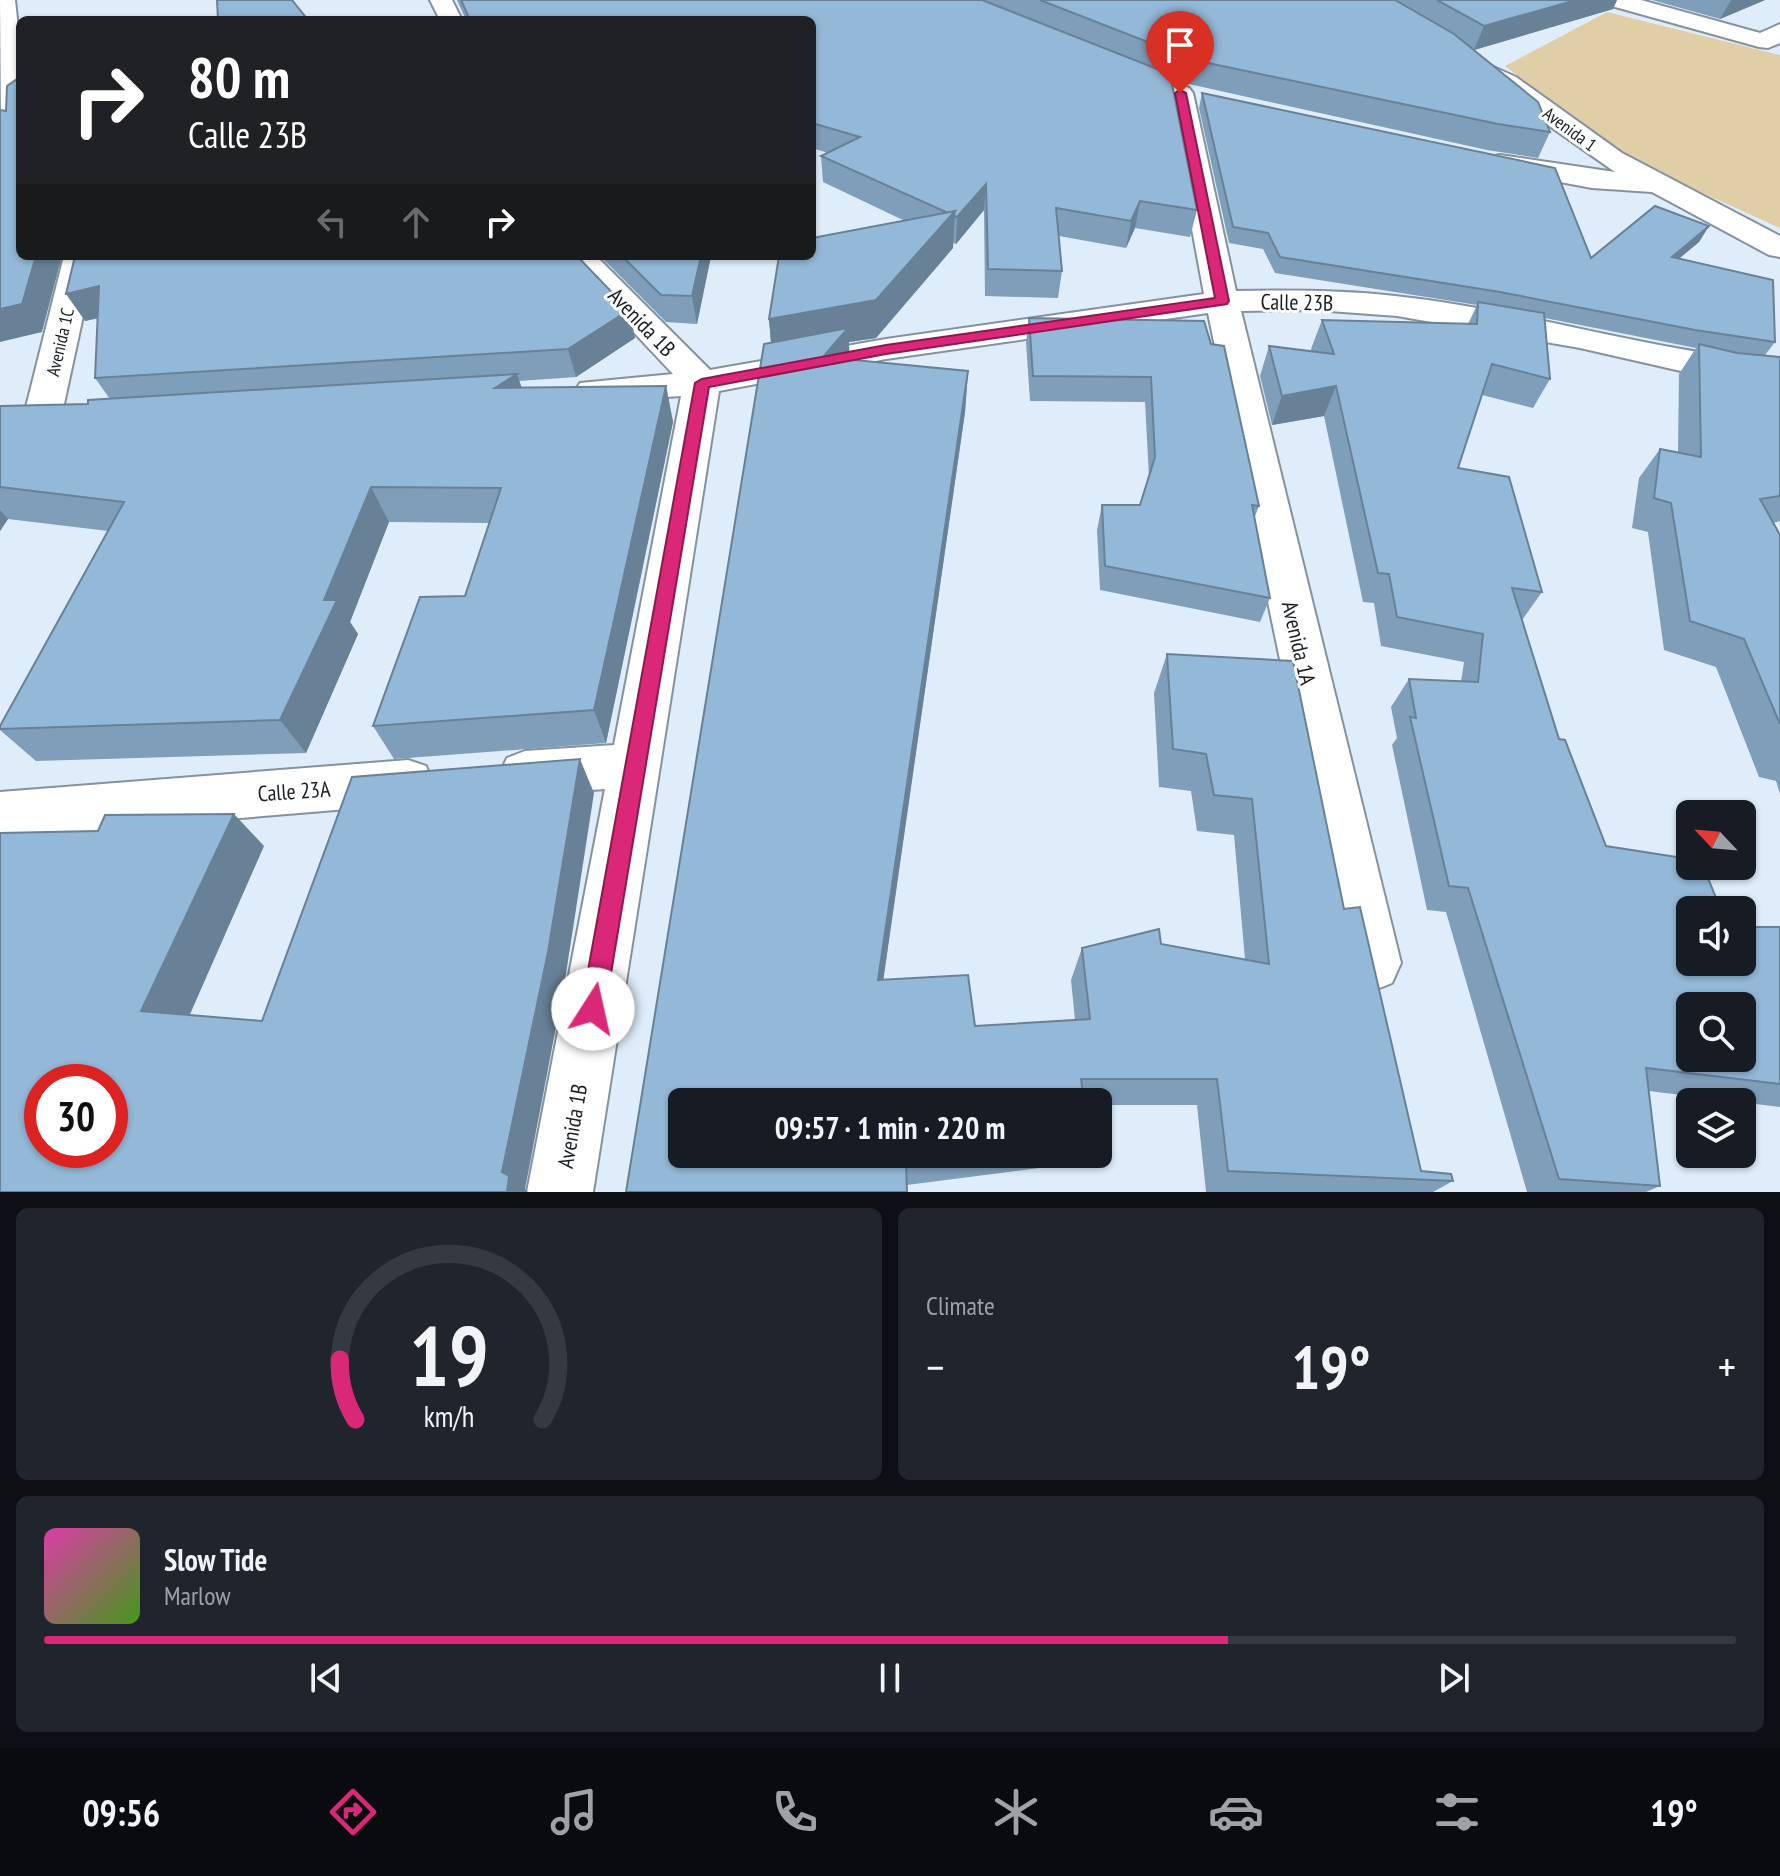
<!DOCTYPE html>
<meta charset="utf-8">
<style>
:root{--surface:#171b24;--page:#20242c;--text:#f1f3f6;--muted:#9ea1a6;--line:#363941;--accent:#db2777}
body{margin:0;font-family:"PT Sans Narrow",sans-serif;background:var(--page);color:var(--text);height:100vh;display:flex;flex-direction:column;font-size:30px;white-space:nowrap}
*{box-sizing:border-box;margin:0}
p{font-size:26px;color:var(--muted)}
.icon{flex:none;width:44px;height:44px;fill:none;stroke:currentColor;stroke-width:2;stroke-linecap:round;stroke-linejoin:round}
.map{position:relative;height:1192px;overflow:hidden}
.drawer{display:flex;flex-direction:column;gap:16px;padding:16px;background:#0d0f14;flex:1}
.drawer>*{flex:none}
.guide{position:absolute;left:16px;top:16px;width:800px;height:244px;border-radius:12px;box-shadow:0 2px 6px #0004;background:#202124;color:#fff;overflow:hidden}
.needle{width:52px;rotate:296deg}
.buttons{position:absolute;left:1676px;top:800px;display:grid;gap:16px}
.buttons a{display:grid;place-items:center;width:80px;height:80px;border-radius:12px;background:var(--surface);box-shadow:0 2px 6px #0004;font-size:40px}
.speed{position:absolute;left:24px;top:1064px;display:flex;gap:16px;font-size:40px;font-weight:700;text-align:center}
.speed>*{display:grid;place-content:center;width:104px;height:104px;border-radius:50%;background:var(--surface);box-shadow:0 2px 6px #0004;line-height:1}
.speed .limit{border:12px solid #d22;background:#fff;color:#111}
.pin{position:absolute;display:grid;place-items:center;width:68px;height:68px;color:#fff;margin:-82px -34px;border-radius:50% 50% 50% 0;rotate:-45deg;box-shadow:0 0 8px #0007}
.pin .icon{rotate:45deg}
.me{position:absolute;width:88px;margin:-44px;rotate:10deg;stroke-linejoin:round;filter:drop-shadow(0 0 6px #0008)}
.turn{display:flex;align-items:center;gap:28px;height:168px;padding:0 40px;font-size:36px}
.turn .icon{width:104px;height:104px;stroke-width:2.5}
.turn b{display:block;font-size:56px;line-height:68px}
.lanes{display:flex;align-items:center;height:76px;padding:0 40px;background:#0003;justify-content:center;gap:40px;direction:ltr}
.lanes .off{opacity:.35}
.big{font-size:60px;font-weight:700;line-height:1.1}
.drawer .tile{flex:1;display:flex;flex-direction:column;justify-content:center;gap:12px;min-width:0;padding:0 28px;border-radius:12px;background:var(--page)}
.drawer .dial{align-items:center;gap:0}
.dial svg{height:208px;overflow:visible;fill:none;stroke:var(--line);stroke-width:7;stroke-linecap:round;text-anchor:middle}
.dial text{fill:var(--text);stroke:none}
.song{display:flex;align-items:center;gap:24px}
.cover{width:96px;height:96px;border-radius:12px;background:linear-gradient(135deg,hsl(320 70% 55%),hsl(100 70% 35%))}
.played{height:8px;border-radius:4px;background:linear-gradient(90deg,var(--accent) 70%,var(--line) 70%)}
.keys{display:flex;justify-content:space-around;direction:ltr}
.heat{display:flex;justify-content:space-between;align-items:center;font-size:44px;direction:ltr}
.drawer .tiles{flex:1;display:grid;gap:16px;grid-template-columns:1fr 1fr}
.tile:last-child{grid-column:span 2}
.trip{position:absolute;left:668px;top:1088px;width:444px;height:80px;border-radius:12px;background:var(--surface);box-shadow:0 2px 6px #0004;font-weight:700;line-height:80px;text-align:center}
.menu{display:flex;height:128px;justify-content:space-around;align-items:center;background:#090b0e;color:var(--muted)}
.menu .icon{width:56px;height:56px}
.menu .selected{color:var(--accent)}
.menu b{font-size:36px;color:var(--text)}
.map>svg:first-child{display:block}
</style>
<div class="map">
<svg width="1780" height="1192" viewBox="0 0 1780 1192">
<rect width="100%" height="100%" fill="#dfedfa"/>
<!-- green -->
<polygon fill="#dfcea6" points="1607,12 1780,55 1780,228 1634,162 1505,66"/>
<g fill="none" stroke-linecap="round" stroke-linejoin="round">
<!-- street casing -->
<g stroke="#85929e" stroke-width="4">
<g id="street">
<polygon points="0,0 15,0 20,47 20,134 11,132 1,117"/>
<polygon points="430,0 452,0 462,20 440,20"/>
<polygon points="1605,0 1641,0 1760,33 1780,24 1780,43 1768,48 1759,47 1608,5"/>
<polygon points="1489,65 1516,77 1622,153 1780,236 1780,257 1769,255 1652,192 1592,188 1490,169 1486,163 1490,157 1500,155 1615,172 1480,77 1477,72 1480,67"/>
<path d="M1180,85L1189,88L1193,93L1236,291C1289,290 1342,290 1395,296C1525,310 1650,351 1780,363V385L1716,379L1580,348L1397,316L1316,310L1241,311L1401,963L1392,983L1372,991L1352,983L1343,963L1208,313L886,359L719,391L593,1192H527L605,789L525,795L507,788L500,773L507,758L525,751L614,745L681,396L593,402L580,399L575,391L580,383L673,374L562,256H596L710,370L886,339L1204,294L1167,93L1171,88Z"/>
<polygon points="64,256 96,256 59,427 53,436 40,439 27,436 21,427"/>
<polygon points="408,760 426,766 433,782 426,798 408,804 0,838 0,792"/>
</g>
</g>
<!-- street -->
<use href="#street" fill="#fff" fill-rule="evenodd"/>
</g>
<!-- wall -->
<g fill="#7f9eba">
<polygon points="457,0 1617,0 1613,9 1474,50 1471,47 1538,102 1550,132 1538,158 1487,150 1189,84 1171,77 1197,210 1190,237 1135,228 1126,248 1059,236 1062,271 1058,298 985,296 984,210 956,244 953,243 953,248 876,338 849,342 849,359 968,371 965,412 883,980 968,975 975,1026 1075,1020 1071,980 1082,948 1159,929 1161,944 1245,959 1234,835 1197,831 1191,791 1159,787 1154,693 1167,654 1293,661 1344,909 1360,907 1421,1171 1451,1174 1453,1181 1433,1192 1206,1192 1197,1105 1098,1105 1098,1102 682,1102 682,1154 1082,1154 1077,1163 907,1185 907,1192 626,1192 764,344 771,342 769,319 779,256 812,256 812,238 905,221 823,182 821,156 828,153 812,148 812,20 466,20"/>
<polygon points="1652,0 1765,0 1720,19"/>
<polygon points="1202,93 1591,258 1709,226 1699,242 1678,259 1775,342 1765,355 1780,357 1780,521 1773,523 1780,535 1780,794 1776,781 1759,777 1716,667 1664,650 1648,532 1632,528 1639,478 1660,449 1678,452 1679,374 1696,348 1545,318 1550,379 1533,408 1482,395 1458,468 1542,592 1522,620 1559,739 1606,846 1690,962 1780,927 1780,1107 1649,1091 1660,1186 1646,1192 1527,1192 1446,912 1427,910 1392,745 1397,738 1391,707 1409,679 1461,682 1464,662 1381,646 1374,603 1363,602 1324,416 1272,425 1260,376 1269,346 1312,352 1311,349 1322,320 1468,324 1477,305 1275,273 1263,249 1229,243 1199,108"/>
<polygon points="75,256 629,310 635,338 576,377 519,381 522,388 666,386 673,422 606,743 394,759 373,726 465,596 489,523 389,522 350,622 358,634 306,753 36,761 0,730 0,726 108,531 8,519 0,531 0,406 88,404 110,399 95,378 98,318 85,321"/>
<polygon points="600,256 711,256 697,324 666,322"/>
<polygon points="1029,318 1204,321 1259,506 1254,519 1270,598 1260,622 1100,590 1097,530 1102,505 1140,505 1149,477 1145,402 1030,401 1026,342"/>
</g>
<!-- shaded-wall -->
<g fill="#688197">
<polygon points="1576,0 1617,0 1613,9 1474,50 1484,26"/>
<polygon points="1731,0 1765,0 1720,19"/>
<polygon points="986,184 984,210 956,244 957,217"/>
<polygon points="1140,201 1135,228 1126,248 1131,221"/>
<polygon points="955,211 953,248 876,338 849,342 850,369 772,356 769,319"/>
<polygon points="1709,226 1699,242 1662,273 1672,257"/>
<polygon points="36,256 62,256 42,332 0,342 0,309"/>
<polygon points="701,256 711,256 697,324 692,296"/>
<polygon points="99,286 117,314 85,321 66,294"/>
<polygon points="629,310 635,338 576,377 568,349"/>
<polygon points="968,371 965,412 879,1010 878,980"/>
<polygon points="517,374 529,409 495,388"/>
<polygon points="666,386 673,422 606,743 594,710"/>
<polygon points="1336,386 1324,416 1272,425 1282,396"/>
<polygon points="371,487 389,522 350,622 358,634 306,753 280,720 324,600"/>
<polygon points="0,510 8,519 0,531"/>
<polygon points="580,759 594,793 565,980 525,1189 528,1192 507,1192 502,1172"/>
<polygon points="234,814 264,846 180,1037 141,1011"/>
</g>
<!-- building -->
<g fill="#94b8d8" stroke="#688197" stroke-width="2" fill-rule="evenodd">
<polygon points="217,0 292,0 308,20 218,20"/>
<polygon points="461,0 982,0 1170,74 1197,210 1140,201 1131,221 1056,208 1062,271 988,269 986,184 957,217 954,216 955,211 948,213 821,156 860,137 812,123 812,20 470,20"/>
<polygon points="1040,0 1395,0 1454,34 1538,102 1550,132 1498,124 1194,60"/>
<polygon points="1437,0 1576,0 1484,26"/>
<polygon points="20,77 20,256 36,256 22,304 0,309 0,110 6,111 7,86"/>
<polygon points="1202,93 1555,168 1591,258 1655,206 1709,226 1672,257 1773,280 1775,342 1695,330 1500,292 1280,257 1268,233 1233,227"/>
<polygon points="955,211 876,300 769,319 779,256 812,256 812,238"/>
<polygon points="75,256 577,256 629,310 568,349 95,378 99,286 66,294"/>
<polygon points="622,256 701,256 692,296 661,295"/>
<path d="M1478,302L1544,313L1550,379L1492,364L1458,468L1509,477L1542,592L1512,588L1559,739L1565,740L1606,846L1690,859V866H1703L1721,910H1690V962H1742V927H1780V1084L1646,1068L1660,1186L1559,1179L1468,888L1449,886L1410,717L1416,718L1409,679L1478,682L1483,634L1397,617L1389,574L1378,573L1336,386L1282,396L1269,346L1334,354L1322,320L1477,324ZM1690,1006H1742V1058H1690Z"/>
<polygon points="1029,318 1204,321 1211,344 1224,346 1259,506 1252,505 1270,598 1105,566 1102,505 1140,505 1155,457 1151,377 1033,376"/>
<polygon points="848,328 823,357 968,371 878,980 968,975 975,1026 1090,1019 1082,948 1159,929 1161,944 1269,964 1252,799 1214,795 1206,754 1173,749 1167,654 1293,661 1344,909 1360,907 1421,1171 1451,1174 1453,1181 1228,1171 1217,1079 1081,1079 1084,1102 682,1102 682,1154 983,1154 906,1164 907,1192 626,1192 764,344"/>
<polygon points="1699,344 1737,353 1780,357 1780,496 1760,499 1780,535 1780,724 1744,639 1690,621 1671,503 1654,498 1660,449 1701,457"/>
<polygon points="517,374 495,388 666,386 594,710 373,726 420,597 465,596 501,488 371,487 324,600 337,600 280,720 0,729 0,726 124,502 0,487 0,406 88,404 88,400"/>
<path d="M580,759L548,952L502,1172L509,1176L507,1192H0V833L98,831L105,815L234,814L141,1011L262,1021L352,777ZM42,1082H110V1150H42Z"/>
</g>
<!-- route -->
<polygon fill="#db2777" stroke="#8e194d" stroke-width="2" points="1180,90 1186,93 1229,301 1227,304 886,354 709,387 605,1009 602,1018 593,1021 584,1018 581,1009 695,383 702,379 886,345 1215,298 1175,93"/>
<g text-anchor="middle" dominant-baseline="central" stroke-width="6" stroke-linejoin="round" paint-order="stroke">
<!-- far-street labels -->
<g font-size="18" fill="#191e22" stroke="#fff">
<text transform="translate(1570 129) rotate(36)">Avenida 1</text>
<text transform="translate(60 342) rotate(-77)">Avenida 1C</text>
</g>
<!-- street labels -->
<g font-size="22" fill="#191e22" stroke="#fff">
<text transform="translate(1297 302) rotate(1)">Calle 23B</text>
<text transform="translate(642 322) rotate(46)">Avenida 1B</text>
<text transform="translate(1299 643) rotate(77)">Avenida 1A</text>
<text transform="translate(294 791) rotate(-4)">Calle 23A</text>
<text transform="translate(572 1126) rotate(-80)">Avenida 1B</text>
</g>
</g>
</svg>
<div class="buttons">
<a><svg class="needle" viewBox="-14 -14 28 28"><path d="M0-13l5 13h-10z" fill="#e53935"/><path d="M0 13l5-13h-10z" fill="#9ea1a6"/></svg></a>
<a><svg class="icon" aria-label="sound" viewBox="0 0 24 24"><path d="M4 9h4l5-4v14l-5-4H4zM17 9q2 3 0 6"/></svg></a>
<a><svg class="icon" aria-label="search" viewBox="0 0 24 24"><circle cx="10" cy="10" r="6"/><path d="M15 15l6 6"/></svg></a>
<a><svg class="icon" aria-label="layers" viewBox="0 0 24 24"><path d="M12 4l9 5-9 5-9-5zM3 14l9 5 9-5"/></svg></a>
</div>
<div class="speed"><div class="limit">30</div></div>
<div class="pin" style="left:1180px;top:93px;background:#d93025"><svg class="icon" aria-label="arrive" viewBox="0 0 24 24"><path d="M6 21V4h12l-3 4 3 4H6"/></svg></div>
<svg class="me" style="left:593px;top:1009px" viewBox="-20 -20 40 40"><circle r="19" fill="#fff"/><path d="M0-13L10 11 0 6-10 11z" fill="#db2777"/></svg>
<div class="trip">09:57 · 1 min · 220 m</div>
<div class="guide">
<div class="turn"><svg class="icon" aria-label="right" viewBox="0 0 24 24"><path d="M7 20v-9h11M14 6l5 5-5 5"/></svg><div><b>80 m</b>Calle 23B</div></div>
<div class="lanes"><svg class="icon off" aria-label="left" viewBox="0 0 24 24"><path d="M17 20v-9H6M10 6l-5 5 5 5"/></svg><svg class="icon off" aria-label="ahead" viewBox="0 0 24 24"><path d="M12 20V5M6 11l6-6 6 6"/></svg><svg class="icon" aria-label="right" viewBox="0 0 24 24"><path d="M7 20v-9h11M14 6l5 5-5 5"/></svg></div>
</div>
</div>
<section class="drawer">
<div class="tiles">
<div class="tile dial"><svg viewBox="0 0 100 80">
<path d="M14 69A42 42 0 1 1 86 69"/>
<path d="M14 69A42 42 0 0 1 8 46" stroke="#db2777"/>
<text x="50" y="56" font-size="32" font-weight="700">19</text>
<text x="50" y="72" font-size="11">km/h</text>
</svg></div>
<div class="tile"><p>Climate</p>
<div class="heat"><a>−</a><b class="big">19°</b><a>+</a></div>
</div>
<div class="tile">
<div class="song"><i class="cover"></i><div><b>Slow Tide</b><p>Marlow</p></div></div>
<div class="played"></div>
<div class="keys"><svg class="icon" aria-label="previous" viewBox="0 0 24 24"><path d="M18 5L8 12l10 7zM5 5v14"/></svg><svg class="icon" aria-label="pause" viewBox="0 0 24 24"><path d="M8 5v14M16 5v14"/></svg><svg class="icon" aria-label="next" viewBox="0 0 24 24"><path d="M6 5l10 7-10 7zM19 5v14"/></svg></div>
</div>
</div>
</section>
<nav class="menu">
<b>09:56</b>
<svg class="icon selected" aria-label="directions" viewBox="0 0 24 24"><path d="M12 3l9 9-9 9-9-9zM9 14v-3h6M13 9l2 2-2 2"/></svg>
<svg class="icon" aria-label="music" viewBox="0 0 24 24"><path d="M9 18V5l10-2v13"/><circle cx="6" cy="18" r="3"/><circle cx="16" cy="16" r="3"/></svg>
<svg class="icon" aria-label="phone" viewBox="0 0 24 24"><path d="M5 4h4l2 5-3 2q2 4 5 5l2-3 5 2v4C11 20 4 13 5 4z"/></svg>
<svg class="icon" aria-label="climate" viewBox="0 0 24 24"><path d="M12 3v18M4 7l16 10M4 17L20 7"/></svg>
<svg class="icon" aria-label="car" viewBox="0 0 24 24"><path d="M5 17H2v-5l4-1 3-4h7l3 4 3 1v5h-3M9 17h6M6 11h13"/><circle cx="7" cy="17" r="2"/><circle cx="17" cy="17" r="2"/></svg>
<svg class="icon" aria-label="filters" viewBox="0 0 24 24"><path d="M4 7h16M4 17h16"/><circle cx="9" cy="7" r="2"/><circle cx="15" cy="17" r="2"/></svg>
<b>19°</b>
</nav>
